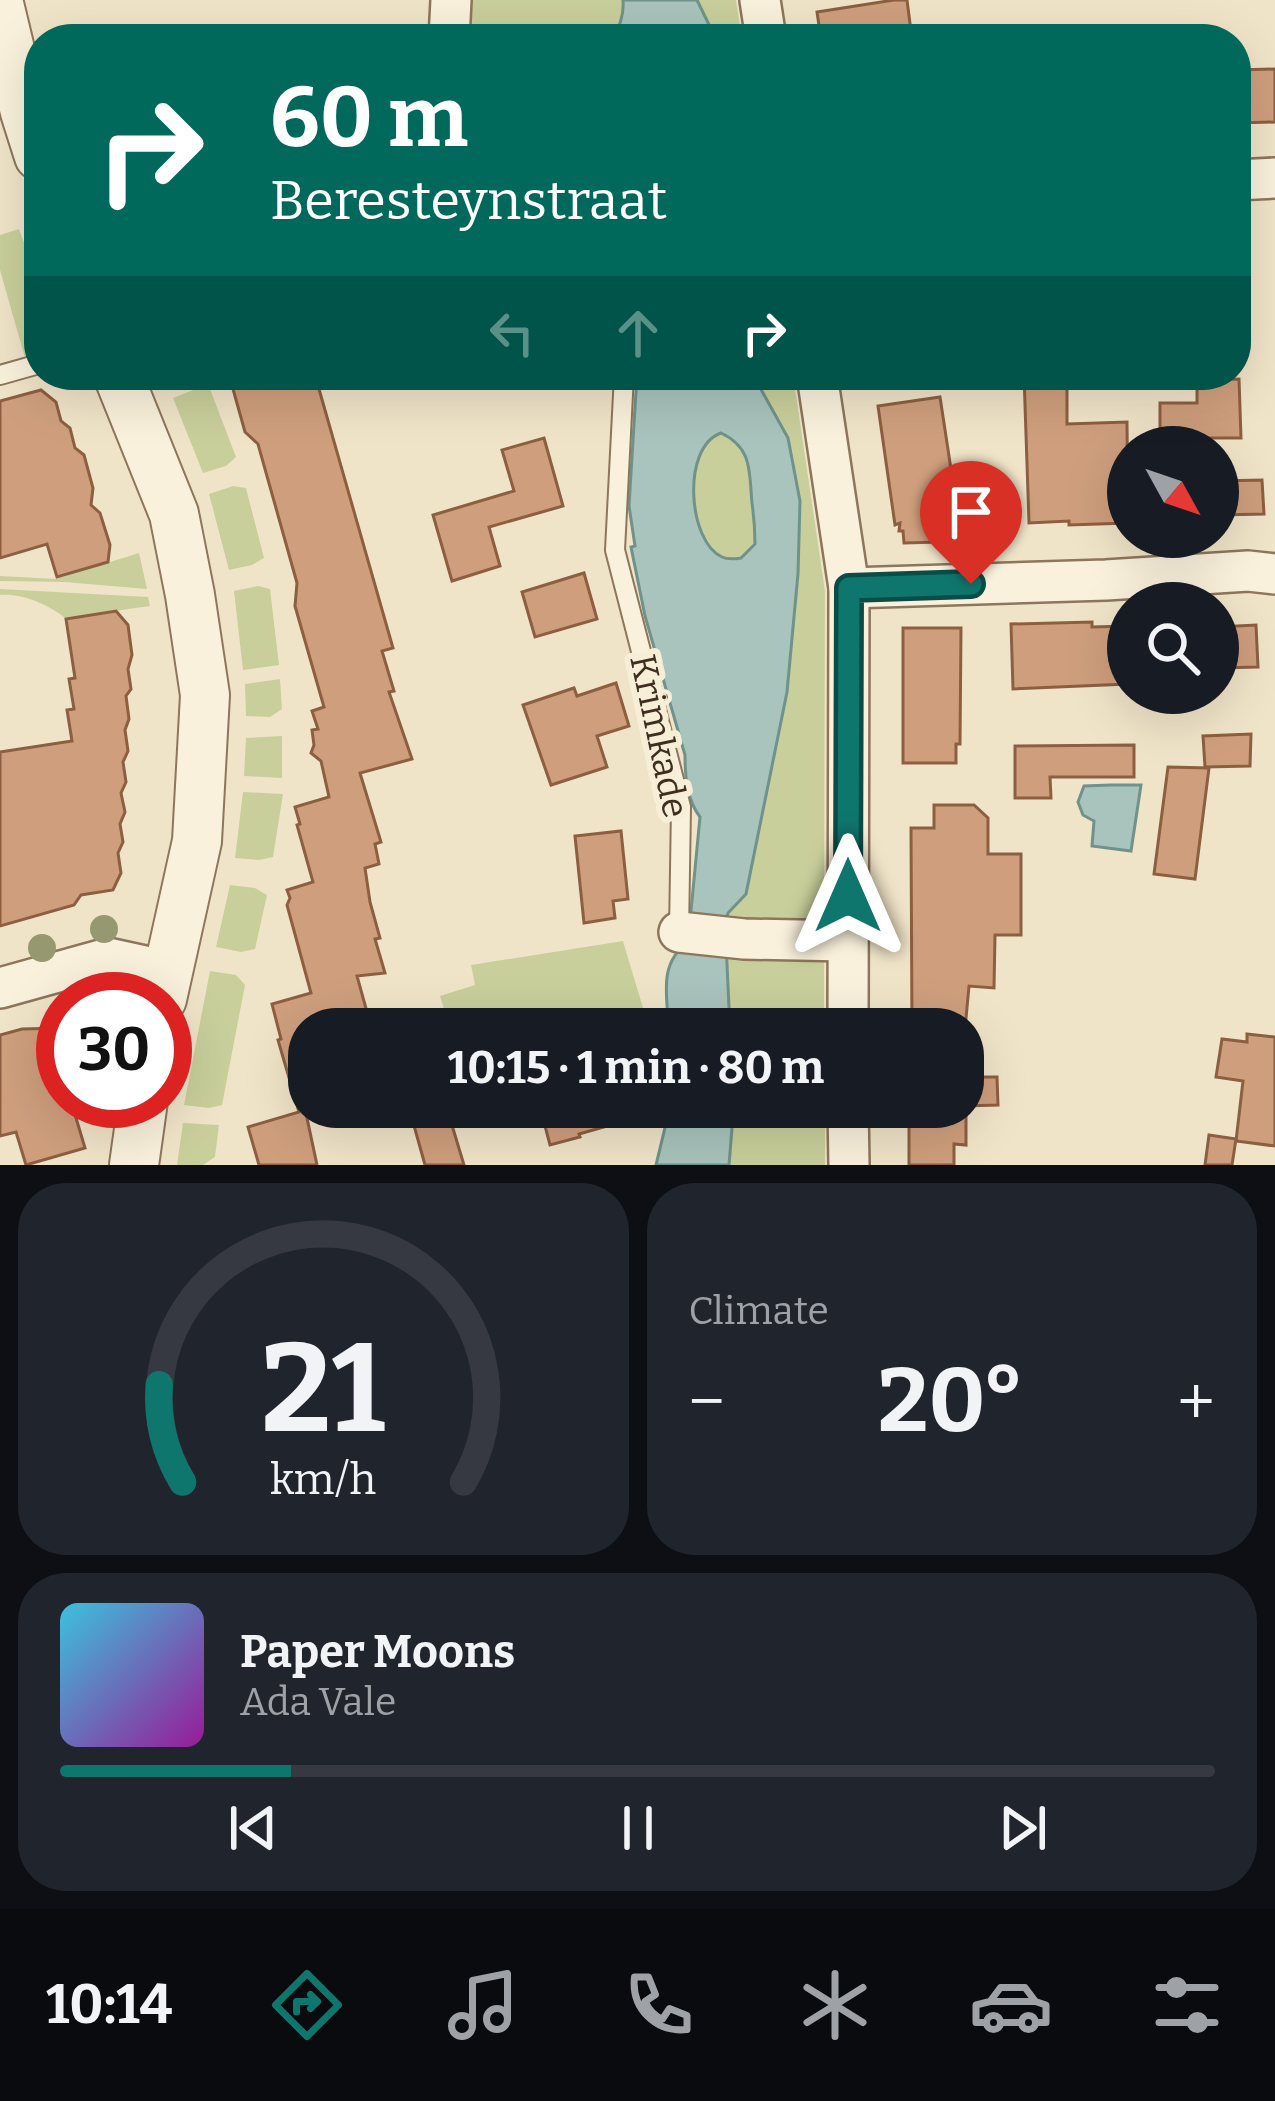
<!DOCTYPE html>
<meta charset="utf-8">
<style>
:root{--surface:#171b24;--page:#20242c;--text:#f1f3f6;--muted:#9ea1a6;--line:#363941;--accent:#0f766e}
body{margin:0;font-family:Bitter,serif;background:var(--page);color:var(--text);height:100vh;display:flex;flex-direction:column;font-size:45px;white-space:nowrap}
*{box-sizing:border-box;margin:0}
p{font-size:39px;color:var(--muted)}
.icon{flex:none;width:66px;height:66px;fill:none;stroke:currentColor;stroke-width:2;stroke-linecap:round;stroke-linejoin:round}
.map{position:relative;height:1165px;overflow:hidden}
.drawer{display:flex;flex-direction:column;gap:18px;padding:18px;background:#0d0f14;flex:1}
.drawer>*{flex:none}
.guide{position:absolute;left:24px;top:24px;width:1227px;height:366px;border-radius:48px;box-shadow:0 12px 48px #0002;background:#00695c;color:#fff;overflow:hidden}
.needle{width:78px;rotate:130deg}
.tools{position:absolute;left:1107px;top:426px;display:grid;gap:24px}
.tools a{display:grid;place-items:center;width:132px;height:132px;border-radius:50%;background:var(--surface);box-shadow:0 12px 48px #0002;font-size:60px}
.speed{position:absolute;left:36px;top:972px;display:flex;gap:24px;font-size:60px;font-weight:700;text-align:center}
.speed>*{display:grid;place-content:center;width:156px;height:156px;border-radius:50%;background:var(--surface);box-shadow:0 12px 48px #0002;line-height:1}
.speed .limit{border:18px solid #d22;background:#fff;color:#111}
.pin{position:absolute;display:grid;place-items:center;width:102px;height:102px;color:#fff;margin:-123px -51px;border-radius:50% 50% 50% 0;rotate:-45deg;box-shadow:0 0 12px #0007}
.pin .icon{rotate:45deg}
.me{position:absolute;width:132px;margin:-66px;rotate:0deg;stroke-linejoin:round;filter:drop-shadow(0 0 9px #0008)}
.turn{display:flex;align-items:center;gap:42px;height:252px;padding:0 48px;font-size:54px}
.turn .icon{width:156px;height:156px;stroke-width:2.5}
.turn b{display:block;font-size:84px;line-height:102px}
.lanes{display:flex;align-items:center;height:114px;padding:0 48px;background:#0003;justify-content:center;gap:60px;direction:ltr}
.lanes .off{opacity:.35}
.big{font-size:90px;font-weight:700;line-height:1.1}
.drawer .widget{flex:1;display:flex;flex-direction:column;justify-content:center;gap:18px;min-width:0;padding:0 42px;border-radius:48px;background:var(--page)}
.drawer .dial{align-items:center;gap:0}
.dial svg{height:312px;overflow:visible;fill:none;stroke:var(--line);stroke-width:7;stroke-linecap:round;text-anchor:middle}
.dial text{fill:var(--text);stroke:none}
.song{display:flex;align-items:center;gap:36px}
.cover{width:144px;height:144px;border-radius:18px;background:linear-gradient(135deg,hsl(190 70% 55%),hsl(300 70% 35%))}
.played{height:12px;border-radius:6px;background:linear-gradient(90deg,var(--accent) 20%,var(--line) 20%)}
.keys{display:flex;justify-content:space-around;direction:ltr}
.heat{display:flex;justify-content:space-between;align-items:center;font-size:66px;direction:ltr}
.drawer .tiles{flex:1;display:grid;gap:18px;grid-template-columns:1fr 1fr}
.widget:last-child{grid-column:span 2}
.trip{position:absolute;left:288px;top:1008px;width:696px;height:120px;border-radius:48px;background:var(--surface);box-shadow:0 12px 48px #0002;font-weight:700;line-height:120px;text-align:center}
.tabs{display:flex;height:192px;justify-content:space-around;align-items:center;background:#090b0e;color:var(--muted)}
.tabs .icon{width:84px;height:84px}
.tabs .current{color:var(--accent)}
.tabs b{font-size:54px;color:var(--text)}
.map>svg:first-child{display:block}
</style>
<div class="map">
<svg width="1275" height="1165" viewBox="0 0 1275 1165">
<rect width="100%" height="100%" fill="#f0e4c8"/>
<!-- green -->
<g fill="#c9cf9b">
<polygon points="465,0 623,0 620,21 614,36 609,39 462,39"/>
<polygon points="697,0 736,0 742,39 716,39"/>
<polygon points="19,229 39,284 39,354 25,358 0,270 0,235"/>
<polygon points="753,375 793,375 825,591 824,927 725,921 728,914 746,894 787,692 798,574 800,501 788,439"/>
<polygon points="196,389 210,389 236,457 226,466 203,473 173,398"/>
<path d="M721,433C753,448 749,472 752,503C754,517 755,530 755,544L741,558C735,559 728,560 723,557C688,542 681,446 721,433Z"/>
<polygon points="233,486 246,488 264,558 252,565 229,570 209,494"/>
<polygon points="139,553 147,589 64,582 0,581 0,576 56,579"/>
<polygon points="258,586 270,589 279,665 243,670 234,591"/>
<path d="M0,589L148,597L150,606L65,618C48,604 21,593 0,595Z"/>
<polygon points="280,679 282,709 270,717 246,716 245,684"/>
<polygon points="282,736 282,778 244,776 246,738"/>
<polygon points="243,792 283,794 273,857 259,860 235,858"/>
<polygon points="230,885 255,888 267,895 255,949 241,952 216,947"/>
<polygon points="623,941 643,1008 569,1029 450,1029 440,996 475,985 471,965"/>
<polygon points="726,951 740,959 783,953 824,952 824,1029 730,1029"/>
<polygon points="210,971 236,975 245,985 222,1105 209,1108 184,1105"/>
<polygon points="729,1107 825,1107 825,1165 729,1165 732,1127"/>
<polygon points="183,1123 219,1125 215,1157 203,1165 177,1165"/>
</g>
<!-- water -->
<g fill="#a9c4bc" stroke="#6f938a" stroke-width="3" fill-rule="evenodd">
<path d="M623,0H697L716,39H609C620,32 624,13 623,0Z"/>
<path d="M637,375H753L788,438L800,501L798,574L787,692L746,894L728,913L725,921L730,1029H669C667,996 658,964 688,942L700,817C687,800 685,777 685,755L645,616L631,547L635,546L629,506ZM721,433C753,448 749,472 752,503C754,517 755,529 755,544L741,558C735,559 728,560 722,557C688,542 681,447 721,433Z"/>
<polygon points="1111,785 1141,785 1131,851 1092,846 1094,821 1083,815 1078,802 1084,786"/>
<polygon points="670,1107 729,1107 732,1128 729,1165 656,1165"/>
</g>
<!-- building -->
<g fill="#cf9f7d" stroke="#8d5f41" stroke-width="3">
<polygon points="894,0 907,0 912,39 821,39 817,12"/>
<polygon points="1275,69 1275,122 1236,123 1236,70"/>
<polygon points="278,375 315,375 393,648 382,651 394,691 389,692 412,759 360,773 381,842 375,844 379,864 365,868 370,902 380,938 375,939 385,973 357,976 367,1012 348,1018 352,1029 309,1029 309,1118 307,1118 317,1165 259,1165 248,1127 299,1112 278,1040 281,1039 272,1004 311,993 287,905 290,898 287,890 313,882 297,825 300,824 295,807 329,797 321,761 311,753 314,745 312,730 318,729 312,711 324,707 295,606 297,583 258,444 245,432 233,389"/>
<polygon points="1024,375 1067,375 1067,424 1127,422 1128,523 1069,525 1069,521 1029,523"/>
<polygon points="1239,379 1241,438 1160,438 1160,403 1197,403 1197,380"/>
<polygon points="41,390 56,402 61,421 70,428 75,448 84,455 93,488 91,505 100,513 110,545 108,562 57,577 47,544 0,558 0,401"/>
<polygon points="940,397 956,502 944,504 947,526 940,530 940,542 904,543 903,531 899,531 900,523 895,525 878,406"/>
<polygon points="544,438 563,506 489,527 500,566 452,581 433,515 514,491 502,450"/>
<polygon points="1262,480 1264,514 1218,515 1218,481"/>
<polygon points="584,573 597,619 535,637 522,592"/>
<polygon points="116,611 128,625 132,655 128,669 131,689 126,696 129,719 125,730 128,751 123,762 126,782 121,793 125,812 120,824 123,842 118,853 121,873 113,890 81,895 74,905 0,926 0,752 72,741 67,710 74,709 69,679 75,678 66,619"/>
<polygon points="1092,622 1092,627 1128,626 1128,684 1013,689 1011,624"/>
<polygon points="1256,625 1258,667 1218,668 1218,627"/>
<polygon points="903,628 961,628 960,744 956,744 956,763 903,763"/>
<polygon points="616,683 629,726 597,736 607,767 551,785 523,705 574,688 577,696"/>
<polygon points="1251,734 1250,766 1205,767 1203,736"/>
<polygon points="1134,745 1134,777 1050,777 1051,798 1015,798 1015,746"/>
<polygon points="1168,767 1209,768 1195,879 1154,874"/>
<polygon points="934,805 974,805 988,818 988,854 1021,854 1021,935 995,935 994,988 969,986 965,1029 912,1029 911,828 934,828"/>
<polygon points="621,831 628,899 613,901 615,918 584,923 575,836"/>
<polygon points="63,1028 63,1101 71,1101 85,1148 26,1165 16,1132 0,1136 0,1035 22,1029"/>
<polygon points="1247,1034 1275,1037 1275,1146 1236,1141 1243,1081 1216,1077 1222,1039 1247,1042"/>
<polygon points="963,1077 997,1077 998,1105 963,1106"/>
<polygon points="540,1107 642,1107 643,1116 579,1134 580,1137 550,1145"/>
<polygon points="909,1110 966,1110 966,1145 954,1144 954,1165 909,1165"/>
<polygon points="448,1112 464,1165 425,1165 413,1122"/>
<polygon points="1209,1135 1236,1139 1232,1165 1205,1165"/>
</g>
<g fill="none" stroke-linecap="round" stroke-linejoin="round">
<!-- service casing -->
<g stroke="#8d765c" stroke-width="22">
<g id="service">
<polyline points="0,375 39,364"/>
<polyline points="624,375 615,550 681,807 679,932"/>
</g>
</g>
<!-- minor casing -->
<g stroke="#8d765c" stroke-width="44">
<g id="minor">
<polyline points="760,0 766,39"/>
<polyline points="449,39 451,0"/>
<polyline points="1236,180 1275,178"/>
<polyline points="817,375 849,588 848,1029"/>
<polyline points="849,588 1106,580 1248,571 1275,574"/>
<polyline points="679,932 744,939 847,941"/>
<polyline points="0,988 108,958 168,971"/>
<polyline points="848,1107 849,1165"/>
</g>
</g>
<!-- tertiary casing -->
<g stroke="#8d765c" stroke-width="52">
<g id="tertiary">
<polyline points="0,8 25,112 39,156"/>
<polyline points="118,375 174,514 190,595 205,695 197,841 162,999"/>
<polyline points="134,1165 143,1101"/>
</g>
</g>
<!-- service -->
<use href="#service" stroke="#faf1dc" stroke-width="18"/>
<!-- minor -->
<use href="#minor" stroke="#faf1dc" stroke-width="39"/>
<!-- tertiary -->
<use href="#tertiary" stroke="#faf1dc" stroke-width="48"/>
</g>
<!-- trees -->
<g fill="#96986f">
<circle cx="104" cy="929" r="14"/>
<circle cx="42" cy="948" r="14"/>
</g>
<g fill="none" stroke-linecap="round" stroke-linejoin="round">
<!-- route casing -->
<g stroke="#0a4d48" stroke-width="30">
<polyline id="route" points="848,896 849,588 971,584"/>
</g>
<!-- route -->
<use href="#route" stroke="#0f766e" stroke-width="21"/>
</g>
<g text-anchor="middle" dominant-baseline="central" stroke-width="12" stroke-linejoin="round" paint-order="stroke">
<!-- street labels -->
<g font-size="36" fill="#3d2e20" stroke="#f7eed8">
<text transform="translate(659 736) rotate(78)">Krimkade</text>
</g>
</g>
</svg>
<div class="tools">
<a><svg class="needle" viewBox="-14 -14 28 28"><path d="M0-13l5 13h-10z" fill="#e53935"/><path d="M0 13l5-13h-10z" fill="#9ea1a6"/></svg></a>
<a><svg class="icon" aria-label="search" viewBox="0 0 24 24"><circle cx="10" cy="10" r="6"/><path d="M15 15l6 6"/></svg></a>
</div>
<div class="speed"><div class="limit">30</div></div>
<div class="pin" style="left:971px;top:584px;background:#d93025"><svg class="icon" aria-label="arrive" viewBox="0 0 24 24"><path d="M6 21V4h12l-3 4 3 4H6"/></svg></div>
<svg class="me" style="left:848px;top:896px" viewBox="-20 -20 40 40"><path d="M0-17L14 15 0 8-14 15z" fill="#0f766e" stroke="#fff" stroke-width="4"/></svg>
<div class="trip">10:15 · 1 min · 80 m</div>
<div class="guide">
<div class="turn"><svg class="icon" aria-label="right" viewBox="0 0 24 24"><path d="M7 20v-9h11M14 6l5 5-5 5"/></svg><div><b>60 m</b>Beresteynstraat</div></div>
<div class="lanes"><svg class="icon off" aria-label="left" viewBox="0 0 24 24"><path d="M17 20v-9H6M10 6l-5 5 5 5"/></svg><svg class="icon off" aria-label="ahead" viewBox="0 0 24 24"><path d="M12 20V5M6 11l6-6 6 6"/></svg><svg class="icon" aria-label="right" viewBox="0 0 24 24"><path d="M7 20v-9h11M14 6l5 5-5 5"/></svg></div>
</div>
</div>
<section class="drawer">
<div class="tiles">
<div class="widget dial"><svg viewBox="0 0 100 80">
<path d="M14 69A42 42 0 1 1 86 69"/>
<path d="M14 69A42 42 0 0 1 8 44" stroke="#0f766e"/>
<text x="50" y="56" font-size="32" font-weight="700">21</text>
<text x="50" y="72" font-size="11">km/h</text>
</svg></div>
<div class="widget"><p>Climate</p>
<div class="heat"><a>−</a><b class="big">20°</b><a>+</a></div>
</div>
<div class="widget">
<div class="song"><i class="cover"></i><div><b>Paper Moons</b><p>Ada Vale</p></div></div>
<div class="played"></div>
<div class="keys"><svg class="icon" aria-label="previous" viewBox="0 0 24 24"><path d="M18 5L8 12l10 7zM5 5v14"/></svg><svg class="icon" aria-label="pause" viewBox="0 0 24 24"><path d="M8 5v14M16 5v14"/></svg><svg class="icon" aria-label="next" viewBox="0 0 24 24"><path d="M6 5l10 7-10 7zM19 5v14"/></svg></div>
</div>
</div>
</section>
<nav class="tabs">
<b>10:14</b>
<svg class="icon current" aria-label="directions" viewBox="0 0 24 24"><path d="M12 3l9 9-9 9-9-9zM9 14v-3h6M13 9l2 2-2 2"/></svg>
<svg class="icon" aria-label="music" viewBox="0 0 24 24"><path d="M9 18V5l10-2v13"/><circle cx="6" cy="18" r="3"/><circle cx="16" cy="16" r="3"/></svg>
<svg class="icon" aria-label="phone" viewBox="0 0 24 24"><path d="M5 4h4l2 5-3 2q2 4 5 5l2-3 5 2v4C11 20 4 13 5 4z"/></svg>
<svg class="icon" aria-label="climate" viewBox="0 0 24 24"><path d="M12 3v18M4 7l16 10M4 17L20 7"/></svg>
<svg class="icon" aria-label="car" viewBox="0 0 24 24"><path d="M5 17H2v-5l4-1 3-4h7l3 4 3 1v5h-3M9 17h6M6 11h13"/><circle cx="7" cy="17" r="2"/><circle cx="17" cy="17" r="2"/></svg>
<svg class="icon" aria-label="filters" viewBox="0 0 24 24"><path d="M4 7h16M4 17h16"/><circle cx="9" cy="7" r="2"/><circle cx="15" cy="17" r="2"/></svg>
</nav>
